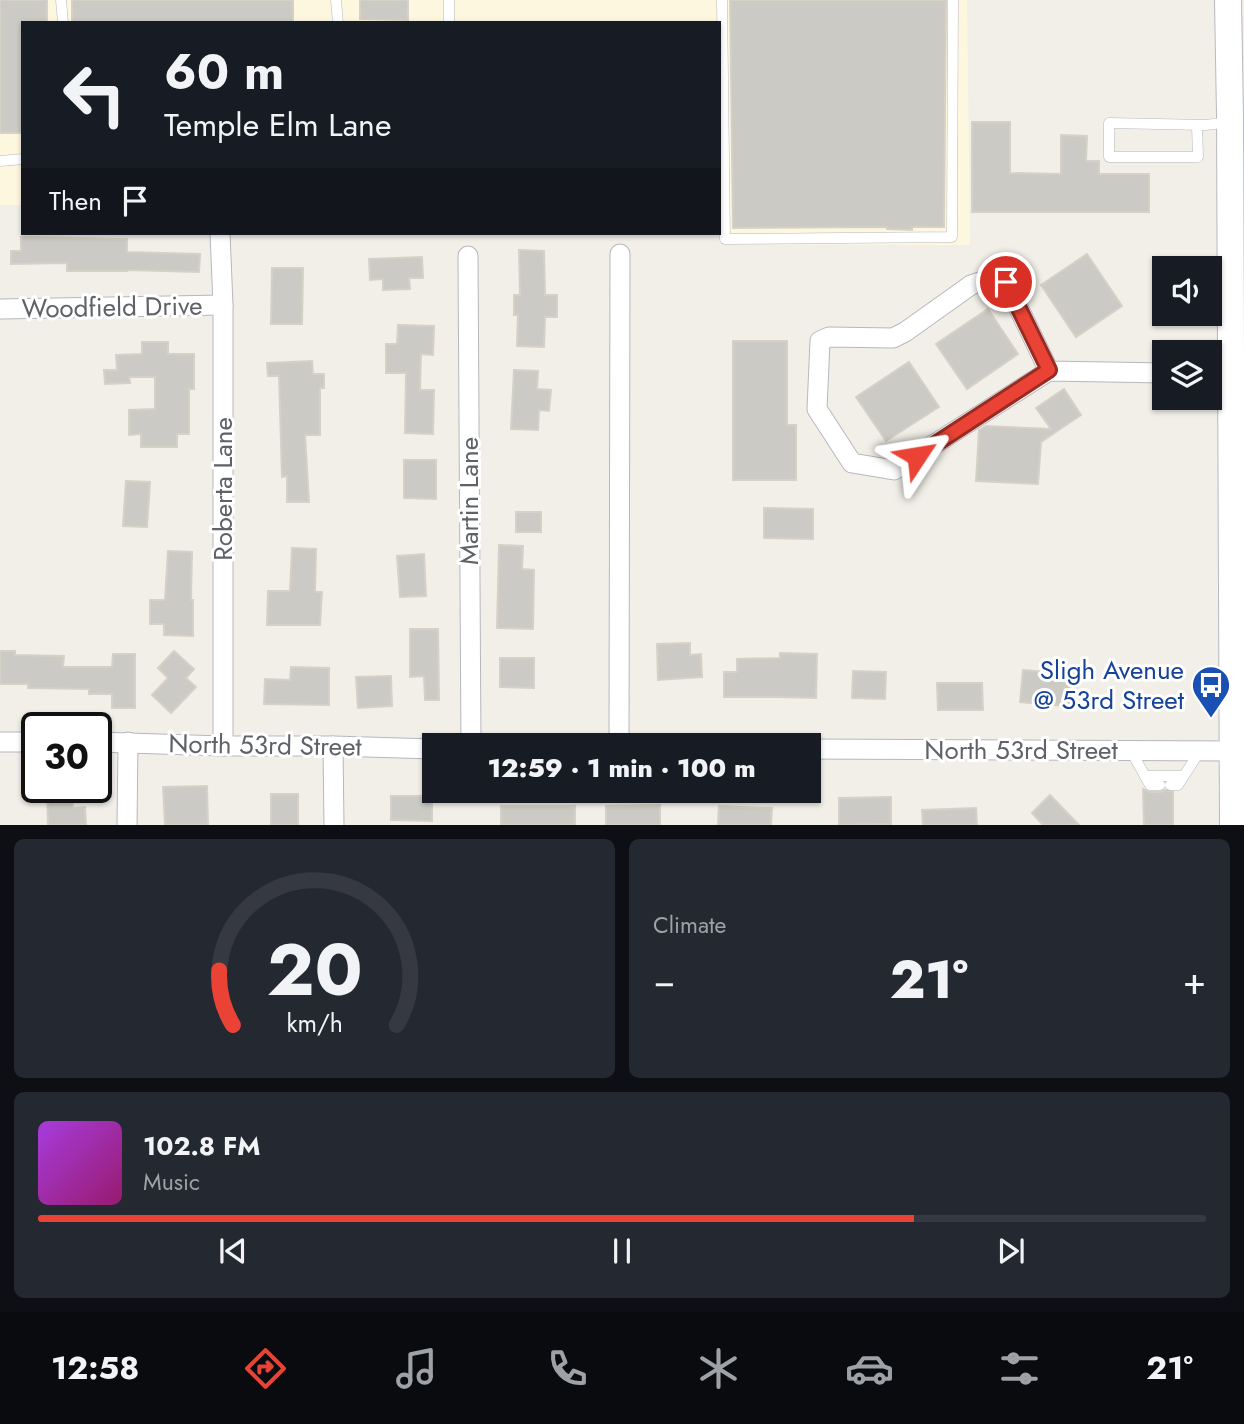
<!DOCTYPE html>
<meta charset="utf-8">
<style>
:root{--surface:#171b24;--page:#242831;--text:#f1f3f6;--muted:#9ea1a6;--line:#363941;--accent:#ea4335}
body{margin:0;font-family:Jost,sans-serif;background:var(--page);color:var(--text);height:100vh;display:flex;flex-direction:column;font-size:26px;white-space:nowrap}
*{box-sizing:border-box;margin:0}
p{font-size:23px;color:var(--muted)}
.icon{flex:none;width:38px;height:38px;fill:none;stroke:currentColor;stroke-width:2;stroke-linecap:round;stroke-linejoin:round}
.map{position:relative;height:825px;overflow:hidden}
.sheet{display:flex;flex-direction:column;gap:14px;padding:14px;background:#0d0f14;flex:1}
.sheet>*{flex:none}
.banner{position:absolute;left:21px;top:21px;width:700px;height:214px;border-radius:0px;box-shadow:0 2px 5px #0004;background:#171b24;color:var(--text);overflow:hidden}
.tools{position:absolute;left:1152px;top:256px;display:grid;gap:14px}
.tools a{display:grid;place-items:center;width:70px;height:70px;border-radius:0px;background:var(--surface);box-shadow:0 2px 5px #0004;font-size:35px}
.speed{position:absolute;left:21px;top:712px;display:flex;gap:14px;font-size:35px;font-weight:700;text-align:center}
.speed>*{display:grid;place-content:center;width:91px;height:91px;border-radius:50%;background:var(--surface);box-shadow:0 2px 5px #0004;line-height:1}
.speed .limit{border:4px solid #111;border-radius:10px;background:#fff;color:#111}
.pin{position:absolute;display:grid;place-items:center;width:60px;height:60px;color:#fff;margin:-30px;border:4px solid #fff;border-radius:50%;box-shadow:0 2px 7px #0007}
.me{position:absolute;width:77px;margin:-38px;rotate:57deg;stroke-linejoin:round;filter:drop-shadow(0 0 5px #0008)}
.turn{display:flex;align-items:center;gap:24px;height:147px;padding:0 28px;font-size:32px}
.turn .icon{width:91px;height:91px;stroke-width:2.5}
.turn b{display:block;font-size:49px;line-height:60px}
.then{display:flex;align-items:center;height:66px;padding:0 28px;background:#0003;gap:14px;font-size:26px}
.big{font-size:52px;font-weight:800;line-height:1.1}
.sheet .tile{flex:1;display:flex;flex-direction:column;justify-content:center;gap:10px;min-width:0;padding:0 24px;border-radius:10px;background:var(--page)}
.sheet .dial{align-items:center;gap:0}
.dial svg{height:182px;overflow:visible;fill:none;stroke:var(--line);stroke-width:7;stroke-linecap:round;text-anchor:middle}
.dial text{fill:var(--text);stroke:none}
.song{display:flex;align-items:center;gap:21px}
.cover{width:84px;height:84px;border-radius:10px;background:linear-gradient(135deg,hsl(280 70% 55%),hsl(320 70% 35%))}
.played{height:7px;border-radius:4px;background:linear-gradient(90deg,var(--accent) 75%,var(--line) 75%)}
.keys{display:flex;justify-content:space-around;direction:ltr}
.heat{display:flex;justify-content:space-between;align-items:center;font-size:38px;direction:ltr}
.sheet .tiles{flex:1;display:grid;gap:14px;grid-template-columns:1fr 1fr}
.tile:last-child{grid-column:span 2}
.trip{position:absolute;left:422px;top:733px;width:399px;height:70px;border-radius:0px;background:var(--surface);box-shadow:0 2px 5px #0004;font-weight:800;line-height:70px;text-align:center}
.tabs{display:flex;height:112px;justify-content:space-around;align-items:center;background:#090b0e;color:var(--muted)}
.tabs .icon{width:49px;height:49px}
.tabs .current{color:var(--accent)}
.tabs b{font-size:32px;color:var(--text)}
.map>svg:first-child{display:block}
</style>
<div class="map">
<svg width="1244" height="826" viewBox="0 0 1244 826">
<rect width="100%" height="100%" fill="#f1efe8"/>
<!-- commercial -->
<polygon fill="#fef7e0" points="0,0 967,0 970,245 726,244 719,23 23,23 23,205 0,205"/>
<!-- building -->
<g fill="#cccac5" stroke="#d6d1c6" stroke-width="2">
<polygon points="0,0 47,0 47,23 23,23 23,133 0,133"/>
<rect x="72" y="0" width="221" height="23"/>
<polygon points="360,0 408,0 408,20 360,19"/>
<polygon points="730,0 946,0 944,227 912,227 912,230 887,229 887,227 733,228"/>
<polygon points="972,122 1010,122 1010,173 1061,174 1061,135 1087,136 1086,161 1099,161 1099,174 1149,174 1149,212 972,212"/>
<polygon points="21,237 127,239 127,252 200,254 199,272 127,270 127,271 67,271 67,263 11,264 11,251 21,251"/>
<polygon points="519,250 544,251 545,295 557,295 557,317 545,317 544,347 517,346 518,315 514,315 514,295 520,295"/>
<polygon points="1087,254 1122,306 1076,337 1041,285"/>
<polygon points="422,257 423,278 409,278 410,289 383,290 383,279 370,280 369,259"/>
<polygon points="272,268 303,268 302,324 271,324"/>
<polygon points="988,309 1018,354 967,389 936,344"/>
<polygon points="398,325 434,326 433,355 421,354 420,390 434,390 433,434 405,433 406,373 386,373 386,344 397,344"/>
<polygon points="733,341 787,341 787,425 796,425 796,480 733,480"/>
<polygon points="142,342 168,342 168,354 194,354 194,389 189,389 189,434 177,434 177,447 141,447 141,434 129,435 129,410 155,409 155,377 129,377 130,383 105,384 104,370 117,370 116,355 142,354"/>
<polygon points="312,361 313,374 324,374 324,388 320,388 320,435 305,435 309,502 287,502 287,476 282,477 279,376 268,376 267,363"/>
<polygon points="909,362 939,407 886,441 856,397"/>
<polygon points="514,370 538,371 537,389 551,390 549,411 539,410 538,430 511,429"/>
<polygon points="1064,389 1081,415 1041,442 1038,484 976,481 979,430 986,426 1051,429 1036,408"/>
<polygon points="404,460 436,460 436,499 404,498"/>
<polygon points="126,481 150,482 147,527 123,526"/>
<polygon points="764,508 813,509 813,539 764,538"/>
<rect x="516" y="512" width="25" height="20"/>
<polygon points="499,545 523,546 522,569 534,570 533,629 497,628"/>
<polygon points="292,548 316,549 315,592 322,592 320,625 267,625 268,591 290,591"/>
<polygon points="168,551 192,552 191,600 193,600 193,636 164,635 164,624 150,624 150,600 165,600"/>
<polygon points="424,554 426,596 400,597 397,556"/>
<polygon points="410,629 438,629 439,700 425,700 424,676 410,677"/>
<polygon points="690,643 690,655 701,654 702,677 658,680 657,644"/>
<polygon points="0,651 15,651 15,655 64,656 63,667 112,667 113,654 135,654 135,708 112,708 112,694 89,694 89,689 28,688 28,684 0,684"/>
<polygon points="174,651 194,669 186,678 196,687 171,713 152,695 168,678 158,668"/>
<polygon points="780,653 817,654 816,698 779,697 724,697 724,672 737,672 737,659 780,658"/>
<polygon points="500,658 534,658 534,688 500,687"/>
<polygon points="291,667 329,668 329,705 264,704 265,679 290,680"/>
<polygon points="1023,670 1078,675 1075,707 1020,702"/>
<polygon points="853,671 886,672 885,699 852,698"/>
<polygon points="391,676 392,706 358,708 356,677"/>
<polygon points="937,683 982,683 983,710 938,710"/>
<polygon points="207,786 208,825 165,825 163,787"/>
<polygon points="47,788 72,788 73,808 85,807 86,825 48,825"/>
<polygon points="1143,789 1150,792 1161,792 1165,790 1173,792 1173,825 1144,825"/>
<rect x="271" y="794" width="27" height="31"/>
<polygon points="1050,795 1079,825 1043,825 1032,813"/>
<polygon points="391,796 432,796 432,821 391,820"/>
<polygon points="891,797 891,824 839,825 839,798"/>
<polygon points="660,805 660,825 606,825 606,806"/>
<rect x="501" y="806" width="74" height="19"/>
<polygon points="719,806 772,808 771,825 718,825"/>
<polygon points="976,808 977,825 923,825 922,810"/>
</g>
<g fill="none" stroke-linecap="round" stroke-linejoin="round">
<!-- lane casing -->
<g stroke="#b5b8bc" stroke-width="11">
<g id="lane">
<polyline points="61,0 63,23"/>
<polyline points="336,0 338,23"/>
<polyline points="722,0 725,239 952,237 953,0"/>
<polyline points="449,23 449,0"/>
<polyline points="1197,125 1198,157 1109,157 1109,123 1206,125 1229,122"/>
<polyline points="0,161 23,159"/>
<polyline points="1131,751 1150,785 1160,785"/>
<polyline points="1145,776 1183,776"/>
<polyline points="1170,785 1178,785 1200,751"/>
</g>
</g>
<!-- street casing -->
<g stroke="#b5b8bc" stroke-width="21">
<g id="street">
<polyline points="220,233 223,305 223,746"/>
<polyline points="468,256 471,746"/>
<polyline points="0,309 223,305"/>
<polyline points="1049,371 1006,282 983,281 971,285 905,332 893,338 829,337 820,341 817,409 852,463 894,470 1049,371 1164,373"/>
<polyline points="1209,375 1230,376"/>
<polyline points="0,742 37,742"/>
<polyline points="96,742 223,746 333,746 434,749"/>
<polyline points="333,746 334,826"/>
<polyline points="619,746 620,254"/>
<polyline points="808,749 1233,751"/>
<polyline points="127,826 128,742"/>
</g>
</g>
<!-- secondary casing -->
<g stroke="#b6babf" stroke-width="28">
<polyline id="secondary" points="1228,0 1230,115 1233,826"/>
</g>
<!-- lane -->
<use href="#lane" stroke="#fff" stroke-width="10"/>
<!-- street -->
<use href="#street" stroke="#fff" stroke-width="19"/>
<!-- secondary -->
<use href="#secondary" stroke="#fff" stroke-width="26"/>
</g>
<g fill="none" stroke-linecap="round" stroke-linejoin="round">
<!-- route casing -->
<g stroke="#982c22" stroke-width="18">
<polyline id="route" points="917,456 1049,370 1006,282"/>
</g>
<!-- route -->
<use href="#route" stroke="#ea4335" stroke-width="12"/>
</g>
<!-- icons -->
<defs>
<g id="bus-pin" transform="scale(2.0125)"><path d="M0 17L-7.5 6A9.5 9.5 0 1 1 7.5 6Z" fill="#1a4fb4" stroke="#fff"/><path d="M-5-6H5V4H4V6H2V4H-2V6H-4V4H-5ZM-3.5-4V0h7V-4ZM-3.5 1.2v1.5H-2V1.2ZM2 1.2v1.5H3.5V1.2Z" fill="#fff"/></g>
</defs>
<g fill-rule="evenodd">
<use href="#bus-pin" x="1211" y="685"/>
</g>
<g text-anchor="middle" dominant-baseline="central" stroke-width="6" stroke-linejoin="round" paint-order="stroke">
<!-- street labels -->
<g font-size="26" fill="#5f6368" stroke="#fff">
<text transform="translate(112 307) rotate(-1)">Woodfield Drive</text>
<text transform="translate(223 489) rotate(-90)">Roberta Lane</text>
<text transform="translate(469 501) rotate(-90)">Martin Lane</text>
<text transform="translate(265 745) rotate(1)">North 53rd Street</text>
<text x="1021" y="750">North 53rd Street</text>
</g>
<!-- transit labels -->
<g font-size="26" fill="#164399" stroke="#fff" text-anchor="end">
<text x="1184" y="670">Sligh Avenue<tspan x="1184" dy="30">@ 53rd Street</tspan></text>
</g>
</g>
</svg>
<div class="tools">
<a><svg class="icon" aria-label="sound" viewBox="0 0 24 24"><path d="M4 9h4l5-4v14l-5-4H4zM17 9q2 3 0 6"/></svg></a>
<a><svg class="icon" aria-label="layers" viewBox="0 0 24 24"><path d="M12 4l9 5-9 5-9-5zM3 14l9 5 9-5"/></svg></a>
</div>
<div class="speed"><div class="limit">30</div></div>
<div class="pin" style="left:1006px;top:282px;background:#d93025"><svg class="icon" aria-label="arrive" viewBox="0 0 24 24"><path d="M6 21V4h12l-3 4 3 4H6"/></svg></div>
<svg class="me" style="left:917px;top:456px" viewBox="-20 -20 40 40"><path d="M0-17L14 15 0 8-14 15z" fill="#ea4335" stroke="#fff" stroke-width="4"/></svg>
<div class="trip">12:59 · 1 min · 100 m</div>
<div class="banner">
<div class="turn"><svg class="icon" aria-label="left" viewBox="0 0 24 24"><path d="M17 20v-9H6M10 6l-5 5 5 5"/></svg><div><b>60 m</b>Temple Elm Lane</div></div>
<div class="then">Then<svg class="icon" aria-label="arrive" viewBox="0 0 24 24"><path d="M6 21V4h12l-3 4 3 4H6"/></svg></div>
</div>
</div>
<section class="sheet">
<div class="tiles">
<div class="tile dial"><svg viewBox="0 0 100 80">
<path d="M14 69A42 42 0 1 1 86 69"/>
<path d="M14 69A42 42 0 0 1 8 45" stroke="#ea4335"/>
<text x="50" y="56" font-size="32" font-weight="700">20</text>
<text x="50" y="72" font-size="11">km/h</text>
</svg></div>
<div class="tile"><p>Climate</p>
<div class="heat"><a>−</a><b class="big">21°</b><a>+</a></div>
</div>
<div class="tile">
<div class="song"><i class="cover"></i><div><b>102.8 FM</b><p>Music</p></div></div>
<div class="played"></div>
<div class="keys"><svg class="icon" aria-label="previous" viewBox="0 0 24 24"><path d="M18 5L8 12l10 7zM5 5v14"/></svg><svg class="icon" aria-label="pause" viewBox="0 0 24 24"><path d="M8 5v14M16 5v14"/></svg><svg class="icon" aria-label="next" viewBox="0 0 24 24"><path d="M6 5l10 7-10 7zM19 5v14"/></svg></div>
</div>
</div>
</section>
<nav class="tabs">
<b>12:58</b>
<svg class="icon current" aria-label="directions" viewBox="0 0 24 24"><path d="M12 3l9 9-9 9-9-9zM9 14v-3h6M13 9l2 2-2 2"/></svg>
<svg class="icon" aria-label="music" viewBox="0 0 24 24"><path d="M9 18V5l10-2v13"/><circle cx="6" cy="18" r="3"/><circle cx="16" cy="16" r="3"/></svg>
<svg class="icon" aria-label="phone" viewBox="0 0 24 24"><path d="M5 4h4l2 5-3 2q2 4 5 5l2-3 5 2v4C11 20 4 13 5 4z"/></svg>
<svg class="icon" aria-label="climate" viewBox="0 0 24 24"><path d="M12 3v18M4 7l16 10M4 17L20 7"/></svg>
<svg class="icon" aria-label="car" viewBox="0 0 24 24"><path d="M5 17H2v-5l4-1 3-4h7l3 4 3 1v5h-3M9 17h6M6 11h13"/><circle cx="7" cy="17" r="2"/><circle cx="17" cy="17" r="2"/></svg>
<svg class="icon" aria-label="filters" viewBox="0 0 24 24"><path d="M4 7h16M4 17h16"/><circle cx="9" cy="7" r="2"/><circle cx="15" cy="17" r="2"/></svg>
<b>21°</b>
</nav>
